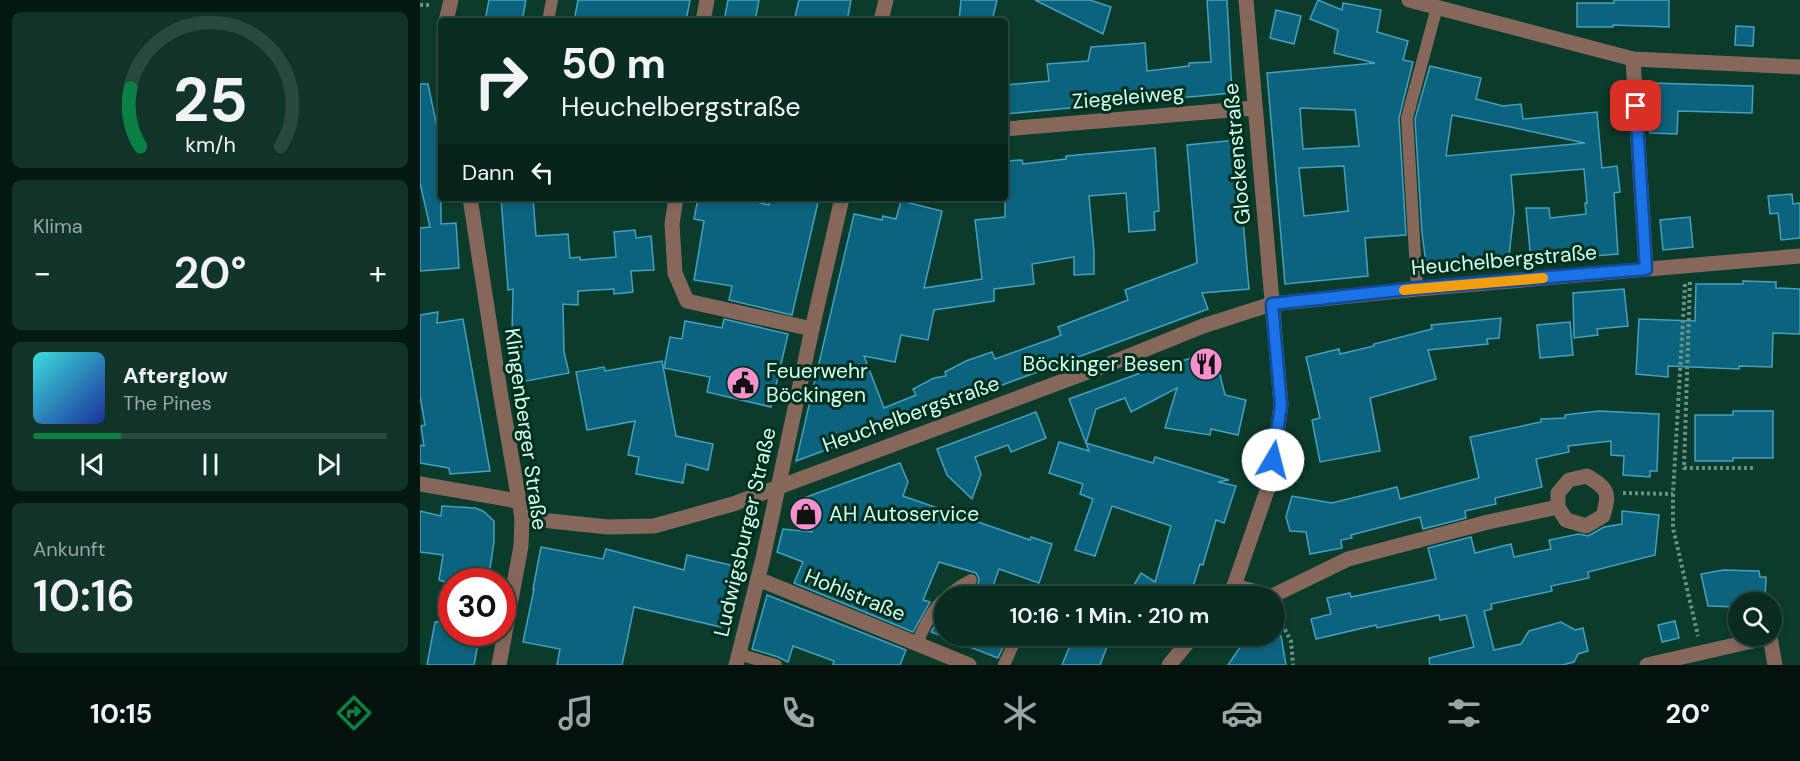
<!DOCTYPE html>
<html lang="de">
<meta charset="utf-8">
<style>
:root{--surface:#082c20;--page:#113429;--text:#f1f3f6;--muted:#98a7a5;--line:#29483e;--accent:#0b8043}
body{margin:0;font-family:"DM Sans",sans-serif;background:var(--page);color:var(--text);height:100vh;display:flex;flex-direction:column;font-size:22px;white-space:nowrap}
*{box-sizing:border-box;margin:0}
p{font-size:20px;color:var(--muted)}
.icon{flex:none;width:33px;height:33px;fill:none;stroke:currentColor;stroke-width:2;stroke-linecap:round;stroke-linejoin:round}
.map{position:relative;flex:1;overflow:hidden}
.panel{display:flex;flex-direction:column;gap:12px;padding:12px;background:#041812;width:420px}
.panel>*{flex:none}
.guide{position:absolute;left:18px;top:18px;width:570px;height:183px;border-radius:6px;box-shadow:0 3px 9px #0003,0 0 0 2px var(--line);background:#082c20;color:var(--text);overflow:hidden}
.tools{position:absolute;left:1308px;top:592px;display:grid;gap:12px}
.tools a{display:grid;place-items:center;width:54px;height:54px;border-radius:50%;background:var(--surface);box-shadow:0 3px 9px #0003,0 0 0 2px var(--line);font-size:30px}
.speed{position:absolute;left:18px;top:568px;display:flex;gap:12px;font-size:30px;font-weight:700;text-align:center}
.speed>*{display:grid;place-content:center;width:78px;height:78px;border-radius:50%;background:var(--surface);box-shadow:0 3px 9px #0003,0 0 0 2px var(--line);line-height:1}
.speed .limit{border:9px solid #d22;background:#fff;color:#111}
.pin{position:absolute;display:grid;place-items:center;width:51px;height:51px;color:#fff;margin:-26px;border-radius:12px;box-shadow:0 3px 9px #0006}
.me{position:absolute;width:66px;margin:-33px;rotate:8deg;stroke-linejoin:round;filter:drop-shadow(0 0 4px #0008)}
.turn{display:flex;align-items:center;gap:21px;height:126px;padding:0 24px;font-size:27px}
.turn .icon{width:78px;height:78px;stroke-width:2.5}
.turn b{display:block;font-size:42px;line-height:51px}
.then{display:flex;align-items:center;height:57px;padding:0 24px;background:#0003;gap:12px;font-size:22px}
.big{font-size:45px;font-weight:600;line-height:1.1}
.panel .widget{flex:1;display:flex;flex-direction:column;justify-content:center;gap:9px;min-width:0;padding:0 21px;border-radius:9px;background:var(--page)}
.panel .dial{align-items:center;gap:0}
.dial svg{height:156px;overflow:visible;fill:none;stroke:var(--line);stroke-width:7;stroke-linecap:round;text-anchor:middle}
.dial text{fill:var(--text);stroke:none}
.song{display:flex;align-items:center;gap:18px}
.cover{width:72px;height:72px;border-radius:9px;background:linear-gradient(135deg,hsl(180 70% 55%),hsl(230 70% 35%))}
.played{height:6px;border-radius:3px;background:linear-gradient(90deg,var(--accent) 25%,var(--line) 25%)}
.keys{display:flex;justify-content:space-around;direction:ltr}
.heat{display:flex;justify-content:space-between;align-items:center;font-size:33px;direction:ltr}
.trip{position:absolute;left:514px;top:586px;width:351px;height:60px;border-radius:30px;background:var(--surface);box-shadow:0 3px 9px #0003,0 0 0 2px var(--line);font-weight:600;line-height:60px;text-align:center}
.tab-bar{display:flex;height:96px;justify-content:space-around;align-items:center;background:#03120d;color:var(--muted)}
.tab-bar .icon{width:42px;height:42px}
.tab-bar .current{color:var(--accent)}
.tab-bar b{font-size:27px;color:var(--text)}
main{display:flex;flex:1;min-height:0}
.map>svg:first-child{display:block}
</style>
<main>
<section class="panel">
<div class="widget dial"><svg viewBox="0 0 100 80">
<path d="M14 69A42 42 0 1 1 86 69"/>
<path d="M14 69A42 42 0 0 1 9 39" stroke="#0b8043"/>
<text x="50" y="56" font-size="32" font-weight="700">25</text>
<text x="50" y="72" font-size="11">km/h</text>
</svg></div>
<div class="widget"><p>Klima</p>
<div class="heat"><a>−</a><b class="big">20°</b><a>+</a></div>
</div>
<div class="widget">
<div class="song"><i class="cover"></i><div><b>Afterglow</b><p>The Pines</p></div></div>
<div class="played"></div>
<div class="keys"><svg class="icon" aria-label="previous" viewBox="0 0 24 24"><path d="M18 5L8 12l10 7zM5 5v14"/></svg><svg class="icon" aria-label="pause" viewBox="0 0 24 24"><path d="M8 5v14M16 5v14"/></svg><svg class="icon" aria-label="next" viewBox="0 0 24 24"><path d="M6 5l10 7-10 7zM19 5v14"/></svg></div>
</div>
<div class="widget"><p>Ankunft</p><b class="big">10:16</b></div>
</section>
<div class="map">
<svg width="1380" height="665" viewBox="0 0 1380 665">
<rect width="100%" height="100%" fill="#0b3b2a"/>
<!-- building -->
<g fill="#0b637d" stroke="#45a0c0" stroke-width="1.5" fill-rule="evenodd">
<polygon points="69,0 106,0 102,21 65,21"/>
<polygon points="158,0 270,0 266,21 154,21"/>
<polygon points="308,0 339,0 335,21 304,21"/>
<polygon points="379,0 431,0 427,21 374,21"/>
<polygon points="541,0 577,0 572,21 539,21"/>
<polygon points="615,0 670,0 691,7 683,34"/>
<polygon points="787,0 807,0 812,93 585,114 585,85 629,81 627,64 668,61 671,47 725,43 727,71 769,66 769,63 791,62"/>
<path d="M898,0L922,10L923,3L961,10L957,32L988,41L983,60L993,62L979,118L986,235L945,238L948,276L865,284L847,73L955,63L914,53L918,30L890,19ZM880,108L935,110L939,146L883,149ZM924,166L928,211L884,216L879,168Z"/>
<polygon points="1194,0 1249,0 1249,27 1193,25 1193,27 1157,27 1157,3 1194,3"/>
<polygon points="856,10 881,16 874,44 850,38"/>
<polygon points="1316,26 1334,27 1333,46 1315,45"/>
<path d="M1010,66L1061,78L1056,99L1083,106L1101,104L1103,119L1177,112L1182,168L1197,166L1200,192L1194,193L1198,254L1111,261L1106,208H1129L1130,218L1166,214L1165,203H1167L1164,169L1091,175L1094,212L1088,264L1007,271L1002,233L995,119ZM1032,115L1081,125L1165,143L1026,156Z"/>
<polygon points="1231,83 1333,86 1332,113 1258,111 1257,134 1230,133"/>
<polygon points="0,84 8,84 21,146 21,224 36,223 39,268 0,271 0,228 10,227 0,183"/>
<polygon points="816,140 829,289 782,293 788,309 376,461 434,214 462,220 463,216 476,219 481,201 522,211 504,288 562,279 555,220 585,217 585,161 602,160 603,164 646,159 646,156 735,148 739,211 734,212 735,230 709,232 706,193 669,196 674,251 674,274 654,275 654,257 612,264 614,284 574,289 574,301 514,310 508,340 481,335 475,362 444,356 464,408 496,395 493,389 514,378 526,376 525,372 546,361 572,352 575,359 634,338 641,335 638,327 708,300 705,290 777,263 767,145"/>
<polygon points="1372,194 1373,204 1380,203 1380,238 1361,240 1358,213 1350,214 1348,196"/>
<polygon points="81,198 113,198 116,236 148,234 150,258 160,257 160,260 196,257 194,232 215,230 216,238 231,236 234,270 211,271 213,292 194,294 194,289 158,291 158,305 143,304 144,352 149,373 101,382 92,335 93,289 88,290"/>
<polygon points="278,198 319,198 349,205 350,198 399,198 372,315 309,300 312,286 274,280 284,221 274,219"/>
<polygon points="1270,217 1273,247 1243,250 1240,220"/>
<polygon points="1323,281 1356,282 1356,288 1380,289 1380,334 1353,333 1352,367 1319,366 1319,369 1248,366 1248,377 1216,374 1219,319 1275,321 1276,284 1323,284"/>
<polygon points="1204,289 1208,326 1177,329 1178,335 1154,338 1153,293"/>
<polygon points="18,312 17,323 43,319 70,471 30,474 29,468 0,463 0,445 4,446 1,426 5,425 0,396 0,315"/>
<polygon points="1081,318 1079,338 1067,339 1068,344 1008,350 1016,379 950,398 960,451 900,462 892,420 900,418 886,357 919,349 920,354 954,346 954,344 1012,329 1011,325"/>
<polygon points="304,319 368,334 351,407 287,392 290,377 244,368 250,337 262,339 265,321 302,328"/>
<polygon points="1150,322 1153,355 1120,358 1117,325"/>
<polygon points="794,351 805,395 826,400 818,435 791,429 790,435 745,428 757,388 711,412 705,398 676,409 666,443 733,463 735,457 809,480 798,482 816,486 804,523 796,520 783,565 780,564 770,597 707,597 721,573 735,582 751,526 692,506 675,556 655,550 673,499 660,494 663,484 629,473 639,442 669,451 649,399 751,362 752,364"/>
<polygon points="242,361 256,436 293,444 288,470 266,464 263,483 216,474 219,457 208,455 215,421 167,430 156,372 184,367 185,371"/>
<polygon points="1179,411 1239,414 1237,471 1230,471 1230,477 1203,475 1204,456 1191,455 1191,441 1148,446 1149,452 1116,459 1122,487 1075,498 1076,504 1045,511 1046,518 1003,529 1000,517 931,535 932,538 921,540 922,548 890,554 886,532 870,531 866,517 872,496 912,503 977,487 980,499 1059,478 1050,437 1121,422 1121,419 1145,418 1145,415"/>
<polygon points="1313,411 1353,411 1353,458 1313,458 1313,461 1275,461 1275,415 1313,415"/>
<polygon points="616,412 626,438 591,452 588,445 555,457 561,474 552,499 527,475 517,449"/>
<polygon points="480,463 488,482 483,496 610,540 611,537 632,544 619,583 579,569 571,592 565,589 562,597 555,597 544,594 558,584 559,579 556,573 519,562 503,600 510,602 493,632 374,583 383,562 357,552 363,529 392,532 381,499"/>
<polygon points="22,506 55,508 63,511 74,521 74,542 68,582 25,582 19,580 23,555 0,552 0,511 21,516"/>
<polygon points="1202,511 1239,515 1235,555 1168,572 1169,578 1131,586 1132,591 1071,604 1072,609 1064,611 1074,650 1101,644 1109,631 1141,622 1155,630 1163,628 1168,651 1158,654 1154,662 1142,665 1010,665 1009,658 1054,647 1046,615 1020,620 1019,615 957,628 956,625 896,639 891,619 911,614 907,598 930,593 931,597 1016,579 1008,548 1051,537 1055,553 1091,544 1094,557 1131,549 1129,540 1159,534 1168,536 1184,527 1202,524"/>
<polygon points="121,547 183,559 186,549 264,570 267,555 315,566 301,627 214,607 202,665 137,665 140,649 103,642 114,589 113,589"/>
<polygon points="1303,570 1339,571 1340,577 1346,577 1345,603 1318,603 1318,607 1288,606 1281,574"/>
<polygon points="347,595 486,650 480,665 413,665 414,661 373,646 368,662 358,657 332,649"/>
<polygon points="525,610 525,636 588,636 578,658 511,632"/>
<polygon points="32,621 32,633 60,633 54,665 7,665 15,622"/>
<polygon points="1255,621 1259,638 1242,642 1238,625"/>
<polygon points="654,636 691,636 680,665 642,665"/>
<polygon points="834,636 861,636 866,665 808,665 827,637"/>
</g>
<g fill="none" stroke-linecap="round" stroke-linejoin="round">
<!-- path -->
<g stroke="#669381" stroke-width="4" stroke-dasharray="3 3" stroke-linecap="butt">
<polyline points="0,5 11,5"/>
<polyline points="1270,282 1264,468 1333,468"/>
<polyline points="1265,284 1253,494 1253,528 1278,636"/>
<polyline points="1203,493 1253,494"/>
<polyline points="862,624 871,641 873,665"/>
</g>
<!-- service -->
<g stroke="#86685b" stroke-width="12">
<polyline points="128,21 132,0"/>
<polyline points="997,289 987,118 1017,7"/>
<path d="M497,643C510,612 521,596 551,580"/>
<polyline points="318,654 356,665"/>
<polyline points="584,665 597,636"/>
</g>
<!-- minor -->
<g stroke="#86685b" stroke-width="15">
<polyline points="989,0 1213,59 1380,67"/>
<polyline points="283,21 287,0"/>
<polyline points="1213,59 1226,269"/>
<polyline points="585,129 834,108"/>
<polyline points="256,198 252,224 255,273 267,301 392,329"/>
<polyline points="102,518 188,527 234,526 313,504 689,364 783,326 852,304 997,289 1380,256"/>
<polyline points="338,579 549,665"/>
<path d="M814,586L852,596L928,559L1068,522L1138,507L1146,520L1166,526L1183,516C1190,492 1188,489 1167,476L1149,480L1138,493V507"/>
<polyline points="805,597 814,586 851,479 861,405 826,0"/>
<polyline points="749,665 773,636"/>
<polyline points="1227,665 1350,637 1355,665"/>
</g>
<!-- tertiary -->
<g stroke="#86685b" stroke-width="15">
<polyline points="26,21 31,0"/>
<polyline points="461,21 466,0"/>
<polyline points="50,198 80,391 102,518 101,546 79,665"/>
<polyline points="0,484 98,501"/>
<polyline points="316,665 343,558 392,329 422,198"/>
</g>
</g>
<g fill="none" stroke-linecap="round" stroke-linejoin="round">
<!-- route casing -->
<g stroke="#114b97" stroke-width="15">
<polyline id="route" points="853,460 861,405 852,304 997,288 1226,269 1216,106"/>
</g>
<!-- route -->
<use href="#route" stroke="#1a73e8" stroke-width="10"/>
<!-- slow -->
<polyline stroke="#f59e0b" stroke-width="10" points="984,290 1123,278"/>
</g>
<!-- icons -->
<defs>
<g id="restaurant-disc" transform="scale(1.725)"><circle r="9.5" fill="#f790cd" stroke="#003020"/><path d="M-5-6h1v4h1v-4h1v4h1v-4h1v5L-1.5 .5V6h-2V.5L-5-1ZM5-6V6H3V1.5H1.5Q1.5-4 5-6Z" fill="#111"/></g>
<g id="civic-disc" transform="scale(1.725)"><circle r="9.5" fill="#f790cd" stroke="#003020"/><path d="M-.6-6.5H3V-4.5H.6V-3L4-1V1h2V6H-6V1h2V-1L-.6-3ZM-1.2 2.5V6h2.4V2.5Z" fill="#111"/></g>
<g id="shop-disc" transform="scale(1.725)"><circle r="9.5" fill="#f790cd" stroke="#003020"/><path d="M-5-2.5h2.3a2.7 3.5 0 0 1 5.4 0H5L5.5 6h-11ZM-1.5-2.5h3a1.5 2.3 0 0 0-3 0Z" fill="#111"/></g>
</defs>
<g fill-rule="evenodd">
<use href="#restaurant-disc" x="786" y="364"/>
<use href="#civic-disc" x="323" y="383"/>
<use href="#shop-disc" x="386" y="514"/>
</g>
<g text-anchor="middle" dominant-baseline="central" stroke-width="6" stroke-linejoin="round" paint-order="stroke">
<!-- street labels -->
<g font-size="21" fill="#d6feeb" stroke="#003020">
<text transform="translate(708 97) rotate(-5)">Ziegeleiweg</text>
<text transform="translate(817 154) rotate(-95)">Glockenstraße</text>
<text transform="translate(1084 260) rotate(-5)">Heuchelbergstraße</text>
<text transform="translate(491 414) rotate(-20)">Heuchelbergstraße</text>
<text transform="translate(106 429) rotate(82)">Klingenberger Straße</text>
<text transform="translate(325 532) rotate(-77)">Ludwigsburger Straße</text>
<text transform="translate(435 595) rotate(22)">Hohlstraße</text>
</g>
<!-- poi labels -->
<g font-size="21" fill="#d6feeb" stroke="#003020" text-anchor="start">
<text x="763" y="364" text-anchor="end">Böckinger Besen</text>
<text x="346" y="371">Feuerwehr<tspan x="346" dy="24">Böckingen</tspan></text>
<text x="409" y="514">AH Autoservice</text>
</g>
</g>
</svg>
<div class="tools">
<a><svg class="icon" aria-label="search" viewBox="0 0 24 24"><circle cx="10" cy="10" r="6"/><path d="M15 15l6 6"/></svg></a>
</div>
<div class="speed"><div class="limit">30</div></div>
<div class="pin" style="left:1216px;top:106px;background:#d93025"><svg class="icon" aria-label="arrive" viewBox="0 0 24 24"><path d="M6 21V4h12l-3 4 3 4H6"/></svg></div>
<svg class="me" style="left:853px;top:460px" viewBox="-20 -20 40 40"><circle r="19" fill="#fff"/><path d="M0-13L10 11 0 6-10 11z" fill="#1a73e8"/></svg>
<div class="trip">10:16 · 1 Min. · 210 m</div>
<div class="guide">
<div class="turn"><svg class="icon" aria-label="right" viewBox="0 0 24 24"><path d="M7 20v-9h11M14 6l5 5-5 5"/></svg><div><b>50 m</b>Heuchelbergstraße</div></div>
<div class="then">Dann<svg class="icon" aria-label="left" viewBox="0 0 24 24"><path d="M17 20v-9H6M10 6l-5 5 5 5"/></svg></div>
</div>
</div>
</main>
<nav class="tab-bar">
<b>10:15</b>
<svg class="icon current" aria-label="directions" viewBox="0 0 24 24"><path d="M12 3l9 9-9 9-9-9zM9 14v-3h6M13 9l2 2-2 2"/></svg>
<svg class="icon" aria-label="music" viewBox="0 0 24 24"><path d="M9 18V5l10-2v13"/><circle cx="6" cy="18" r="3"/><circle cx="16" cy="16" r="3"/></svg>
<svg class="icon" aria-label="phone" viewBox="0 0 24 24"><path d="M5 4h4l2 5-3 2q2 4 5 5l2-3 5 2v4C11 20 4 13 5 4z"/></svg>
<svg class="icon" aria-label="climate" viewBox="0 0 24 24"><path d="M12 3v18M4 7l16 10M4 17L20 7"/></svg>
<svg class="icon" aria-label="car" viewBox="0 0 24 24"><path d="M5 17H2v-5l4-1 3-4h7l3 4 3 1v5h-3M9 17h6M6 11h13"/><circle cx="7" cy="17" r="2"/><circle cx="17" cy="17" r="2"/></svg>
<svg class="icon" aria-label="filters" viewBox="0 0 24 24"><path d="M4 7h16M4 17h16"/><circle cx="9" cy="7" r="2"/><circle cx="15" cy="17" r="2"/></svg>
<b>20°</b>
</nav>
